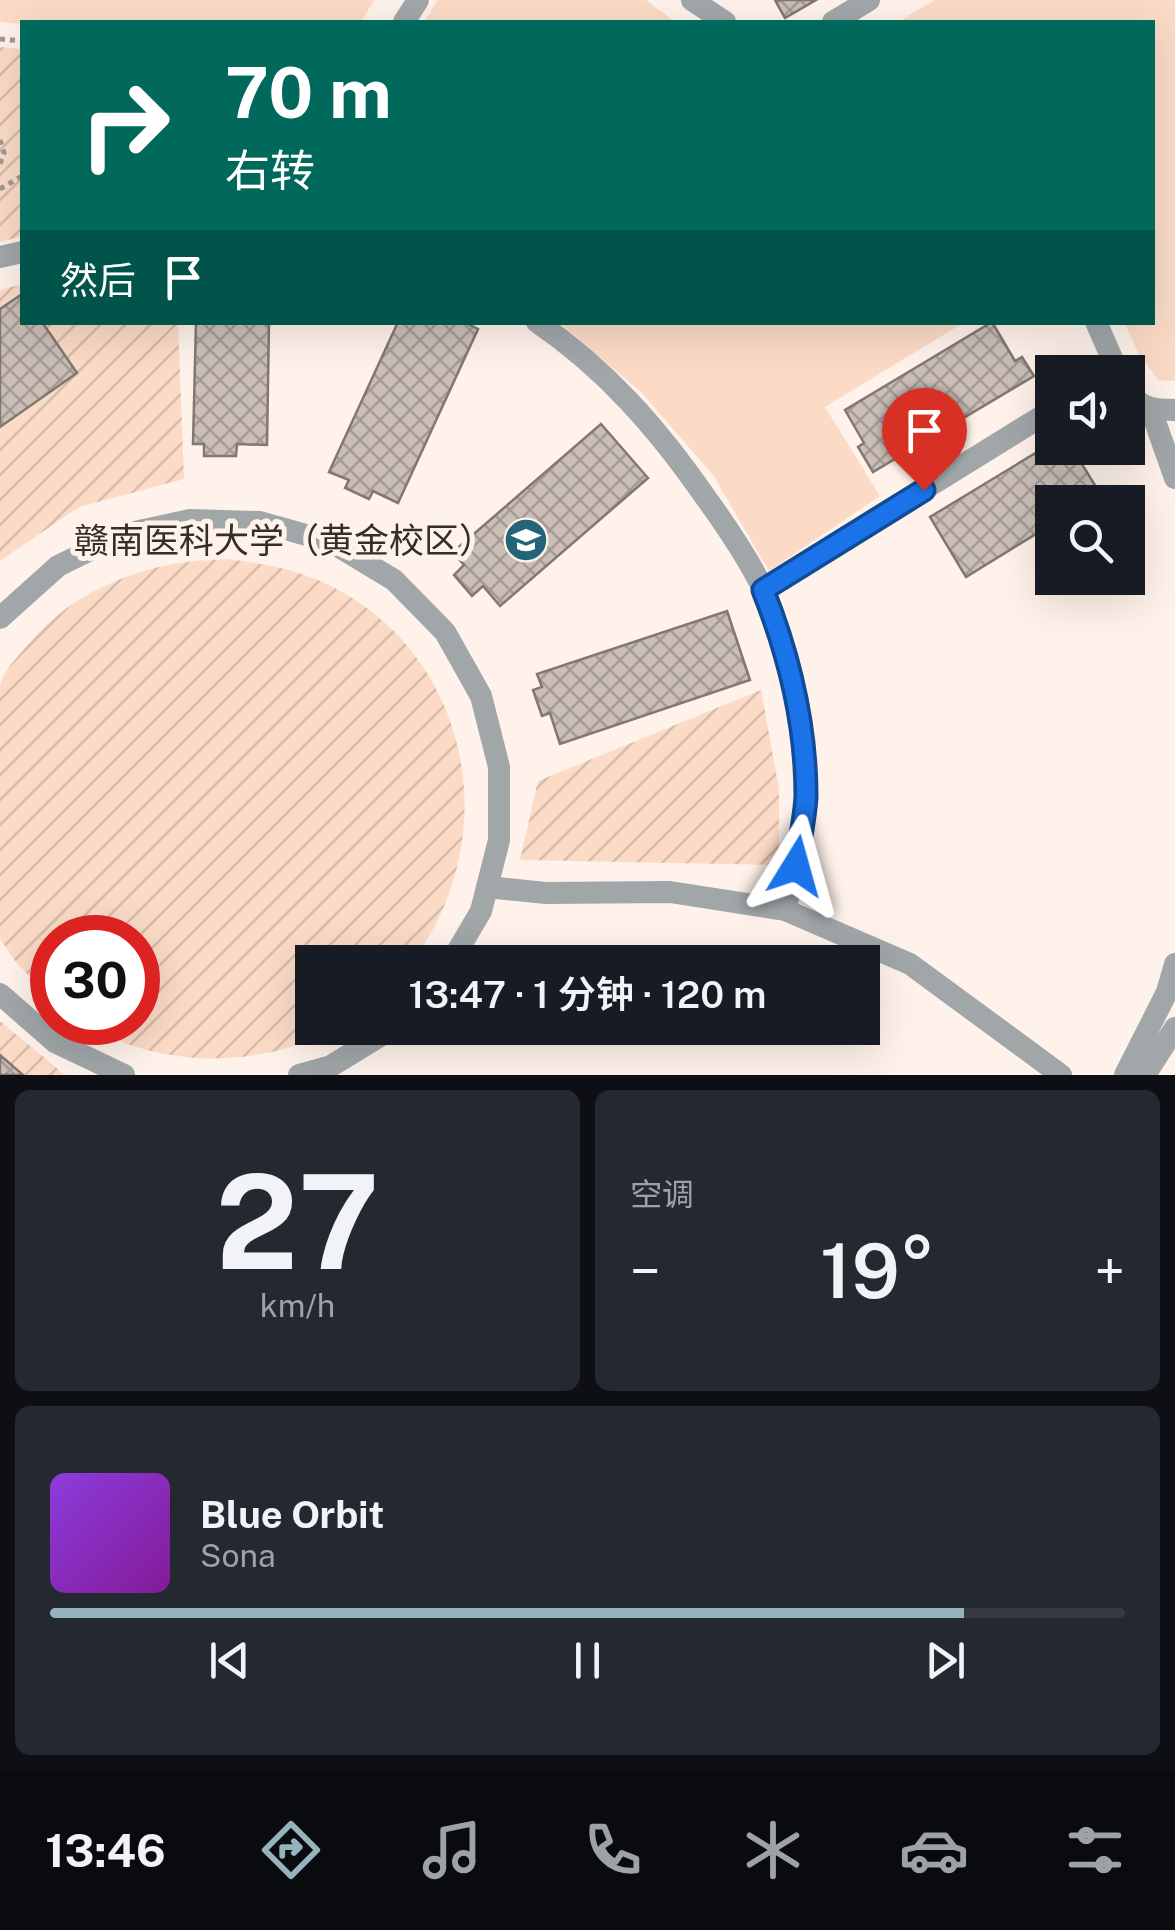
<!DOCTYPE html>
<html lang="zh">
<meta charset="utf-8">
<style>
:root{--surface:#171b24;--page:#242831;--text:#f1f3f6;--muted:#9ea1a6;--line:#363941;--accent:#94b3bd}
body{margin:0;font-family:"Public Sans","Noto Sans SC",sans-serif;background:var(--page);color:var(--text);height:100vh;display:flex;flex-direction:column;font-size:38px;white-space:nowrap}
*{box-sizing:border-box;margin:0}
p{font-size:32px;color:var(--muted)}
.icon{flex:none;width:55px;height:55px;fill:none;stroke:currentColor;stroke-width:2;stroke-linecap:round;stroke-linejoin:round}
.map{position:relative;height:1075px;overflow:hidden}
.drawer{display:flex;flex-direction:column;gap:15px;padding:15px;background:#0d0f14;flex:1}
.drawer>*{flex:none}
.hud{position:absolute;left:20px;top:20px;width:1135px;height:305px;border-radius:0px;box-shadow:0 10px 40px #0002;background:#00695c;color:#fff;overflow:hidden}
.buttons{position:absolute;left:1035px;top:355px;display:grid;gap:20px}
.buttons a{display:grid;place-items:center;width:110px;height:110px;border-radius:0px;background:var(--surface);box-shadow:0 10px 40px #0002;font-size:50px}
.speed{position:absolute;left:30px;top:915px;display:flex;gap:20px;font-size:50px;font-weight:700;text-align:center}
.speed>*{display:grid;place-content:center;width:130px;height:130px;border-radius:50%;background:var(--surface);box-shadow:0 10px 40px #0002;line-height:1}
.speed .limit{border:15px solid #d22;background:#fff;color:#111}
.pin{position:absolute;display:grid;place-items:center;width:85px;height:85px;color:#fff;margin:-102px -42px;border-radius:50% 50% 50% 0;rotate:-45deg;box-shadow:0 0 10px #0007}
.pin .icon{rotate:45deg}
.me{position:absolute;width:110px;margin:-55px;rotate:8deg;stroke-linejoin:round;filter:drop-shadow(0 0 8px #0008)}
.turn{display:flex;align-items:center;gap:35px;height:210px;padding:0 40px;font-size:45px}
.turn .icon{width:130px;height:130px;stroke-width:2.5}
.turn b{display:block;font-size:70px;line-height:85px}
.then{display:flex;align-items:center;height:95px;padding:0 40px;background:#0003;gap:20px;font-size:38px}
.big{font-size:75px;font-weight:600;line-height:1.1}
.drawer .tile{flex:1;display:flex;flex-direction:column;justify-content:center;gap:15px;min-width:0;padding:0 35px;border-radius:15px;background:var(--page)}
.drawer .dial{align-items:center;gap:0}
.dial b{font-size:130px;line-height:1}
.song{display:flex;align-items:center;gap:30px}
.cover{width:120px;height:120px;border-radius:15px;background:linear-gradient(135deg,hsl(270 70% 55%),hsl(290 70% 35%))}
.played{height:10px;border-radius:5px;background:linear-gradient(90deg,var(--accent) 85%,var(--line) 85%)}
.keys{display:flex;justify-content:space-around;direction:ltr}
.heat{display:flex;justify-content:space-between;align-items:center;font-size:55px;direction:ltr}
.drawer .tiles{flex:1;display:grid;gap:15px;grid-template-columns:1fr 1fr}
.tile:last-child{grid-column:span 2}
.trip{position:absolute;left:295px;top:945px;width:585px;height:100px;border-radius:0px;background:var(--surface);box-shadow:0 10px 40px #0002;font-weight:600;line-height:100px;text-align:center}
.tab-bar{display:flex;height:160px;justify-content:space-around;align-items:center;background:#090b0e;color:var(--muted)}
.tab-bar .icon{width:70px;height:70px}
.tab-bar .current{color:var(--accent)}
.tab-bar b{font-size:45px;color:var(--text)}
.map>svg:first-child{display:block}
</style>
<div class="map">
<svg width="1175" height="1075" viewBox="0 0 1175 1075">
<defs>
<pattern id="garden-furrows" width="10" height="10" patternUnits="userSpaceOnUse" patternTransform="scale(2.5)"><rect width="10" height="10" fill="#fbdbc6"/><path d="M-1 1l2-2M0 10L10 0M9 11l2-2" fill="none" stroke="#d8bcaa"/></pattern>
<pattern id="building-cross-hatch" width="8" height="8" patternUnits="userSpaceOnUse" patternTransform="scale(2.5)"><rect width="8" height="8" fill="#cabeb7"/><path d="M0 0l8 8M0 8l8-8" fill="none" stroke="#a59b95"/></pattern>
</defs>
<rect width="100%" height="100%" fill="#fef2ea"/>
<!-- grass -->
<g fill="#fbdbc6">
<polygon points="0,0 374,0 361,22 22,24 0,22"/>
<polygon points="438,0 646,0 675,22 424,22"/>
<polygon points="935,0 1175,0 1175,381 1158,380 1138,353 1125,323 1152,322 1152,22 898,22"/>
<polygon points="560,323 963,323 825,407 880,496 769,571 713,475 641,392"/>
</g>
<!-- garden -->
<g fill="url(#garden-furrows)">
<polygon points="0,47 22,49 22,236 0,242"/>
<polygon points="22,284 22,322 178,323 184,479 79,507 0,561 0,290"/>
<path d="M228,559C259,563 289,568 318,580C470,646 508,834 412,962H312V1028H336C258,1070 160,1069 83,1023L138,1022V938H52V1000L16,962L0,939C0,880 0,821 0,762C0,738 0,710 0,686C2,672 16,659 25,648C75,586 151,560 228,559Z"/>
<polygon points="761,690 779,789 779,865 520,860 538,781"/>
<polygon points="0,1021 65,1075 0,1075"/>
</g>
<!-- building -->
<g fill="url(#building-cross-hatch)" stroke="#827771" stroke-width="2.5">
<polygon points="775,0 816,0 785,18"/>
<polygon points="22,294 22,322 42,322 77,373 0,427 0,309"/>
<polygon points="196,322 269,322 267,445 237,444 236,456 204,456 204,444 193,444"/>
<polygon points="398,322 464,322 478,329 398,503 373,491 369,499 345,488 349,480 329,472"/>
<polygon points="992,322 1015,361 1022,357 1034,376 873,472 858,447 864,443 845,410"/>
<polygon points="601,424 648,478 500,606 483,586 472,596 454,575 464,565 453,552"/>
<polygon points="1052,443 1052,448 1072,448 1101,495 1088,502 1052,502 1052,524 966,577 930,517"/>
<polygon points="727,611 750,680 560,744 550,713 542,716 533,690 542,687 537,674"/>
<polygon points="0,1055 23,1075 0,1075"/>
</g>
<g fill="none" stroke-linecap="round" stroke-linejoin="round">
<!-- path -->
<g stroke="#a19993" stroke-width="5" stroke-dasharray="5 5" stroke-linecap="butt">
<polyline points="0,39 22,41"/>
<polyline points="0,140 4,153 0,164"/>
<polyline points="0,189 22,176"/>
</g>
<!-- minor -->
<g stroke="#a1a7a9" stroke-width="22">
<polyline points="692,0 725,22"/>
<polyline points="404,22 418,0"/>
<polyline points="833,22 869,0"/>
<polyline points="0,257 22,252"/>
<polyline points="1096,322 1118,372"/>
<path d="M1128,391C1141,409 1154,410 1175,410"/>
<polyline points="1151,410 1175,478"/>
<polyline points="763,589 1052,410"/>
<polyline points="0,618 58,566 121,535 190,520 260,522 331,542 394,580 445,632 481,696 499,767 499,840 481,911 451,962"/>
<path d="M487,887L546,893L670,892L785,910C794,874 805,835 806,797C807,732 790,648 763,589C747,556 727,527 706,498C658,429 607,370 537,322"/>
<polyline points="785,910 910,964 1061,1075"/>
<polyline points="0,994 55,1042 124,1075"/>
<polyline points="299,1075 331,1066 393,1028"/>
<polyline points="1125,1075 1167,992 1175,964"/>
<polyline points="1145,1075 1175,1028"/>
</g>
</g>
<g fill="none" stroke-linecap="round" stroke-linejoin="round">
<!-- route casing -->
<g stroke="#114b97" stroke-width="25">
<path id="route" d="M796,866C799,843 805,819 806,796C806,725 789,655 763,590L924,490"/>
</g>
<!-- route -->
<use href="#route" stroke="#1a73e8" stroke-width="18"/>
</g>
<!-- icons -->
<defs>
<g id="university-disc" transform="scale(2.25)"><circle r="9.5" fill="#236478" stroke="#fef2ea"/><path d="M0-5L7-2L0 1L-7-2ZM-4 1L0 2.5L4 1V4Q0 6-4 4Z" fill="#fff"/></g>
</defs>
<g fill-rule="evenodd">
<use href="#university-disc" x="526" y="540"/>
</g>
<g text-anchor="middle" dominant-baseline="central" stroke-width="10" stroke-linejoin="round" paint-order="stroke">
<!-- poi labels -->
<g font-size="35" fill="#322e2b" stroke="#fef2ea" text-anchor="end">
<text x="494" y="540">赣南医科大学（黄金校区）</text>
</g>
</g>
</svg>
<div class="buttons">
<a><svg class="icon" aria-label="sound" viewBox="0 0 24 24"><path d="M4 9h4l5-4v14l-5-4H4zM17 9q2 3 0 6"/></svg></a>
<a><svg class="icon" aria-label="search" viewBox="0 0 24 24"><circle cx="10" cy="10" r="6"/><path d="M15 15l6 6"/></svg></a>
</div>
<div class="speed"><div class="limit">30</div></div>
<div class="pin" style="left:924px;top:490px;background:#d93025"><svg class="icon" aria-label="arrive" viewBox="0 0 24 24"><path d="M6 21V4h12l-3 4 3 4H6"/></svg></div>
<svg class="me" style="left:796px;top:866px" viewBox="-20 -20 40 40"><path d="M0-17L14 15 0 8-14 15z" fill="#1a73e8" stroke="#fff" stroke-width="4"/></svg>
<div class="trip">13:47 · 1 分钟 · 120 m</div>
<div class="hud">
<div class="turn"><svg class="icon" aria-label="right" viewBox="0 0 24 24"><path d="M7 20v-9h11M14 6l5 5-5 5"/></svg><div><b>70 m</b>右转</div></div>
<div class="then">然后<svg class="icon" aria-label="arrive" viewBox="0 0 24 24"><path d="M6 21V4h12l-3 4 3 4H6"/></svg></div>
</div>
</div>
<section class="drawer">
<div class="tiles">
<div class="tile dial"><b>27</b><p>km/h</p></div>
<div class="tile"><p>空调</p>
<div class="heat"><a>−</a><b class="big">19°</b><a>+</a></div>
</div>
<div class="tile">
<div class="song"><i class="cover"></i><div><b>Blue Orbit</b><p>Sona</p></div></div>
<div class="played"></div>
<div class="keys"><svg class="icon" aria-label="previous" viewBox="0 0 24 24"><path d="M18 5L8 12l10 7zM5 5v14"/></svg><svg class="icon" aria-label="pause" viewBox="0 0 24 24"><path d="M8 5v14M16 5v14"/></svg><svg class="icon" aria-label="next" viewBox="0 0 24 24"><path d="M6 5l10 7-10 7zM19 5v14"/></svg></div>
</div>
</div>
</section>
<nav class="tab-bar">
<b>13:46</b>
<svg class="icon current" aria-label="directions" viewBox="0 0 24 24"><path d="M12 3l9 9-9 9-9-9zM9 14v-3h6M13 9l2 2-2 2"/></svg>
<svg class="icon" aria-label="music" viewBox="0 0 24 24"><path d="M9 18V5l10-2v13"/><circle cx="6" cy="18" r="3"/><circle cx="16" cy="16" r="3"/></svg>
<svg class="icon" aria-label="phone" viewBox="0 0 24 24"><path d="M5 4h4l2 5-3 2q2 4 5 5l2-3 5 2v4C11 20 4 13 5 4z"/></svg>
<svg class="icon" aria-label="climate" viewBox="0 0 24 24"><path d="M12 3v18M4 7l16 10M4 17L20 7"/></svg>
<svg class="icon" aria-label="car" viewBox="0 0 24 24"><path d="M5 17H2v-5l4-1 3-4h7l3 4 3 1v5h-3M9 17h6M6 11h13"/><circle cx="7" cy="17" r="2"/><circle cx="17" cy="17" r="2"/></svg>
<svg class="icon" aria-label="filters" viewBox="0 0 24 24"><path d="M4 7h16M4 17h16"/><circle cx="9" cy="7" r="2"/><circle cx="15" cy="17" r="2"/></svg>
</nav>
